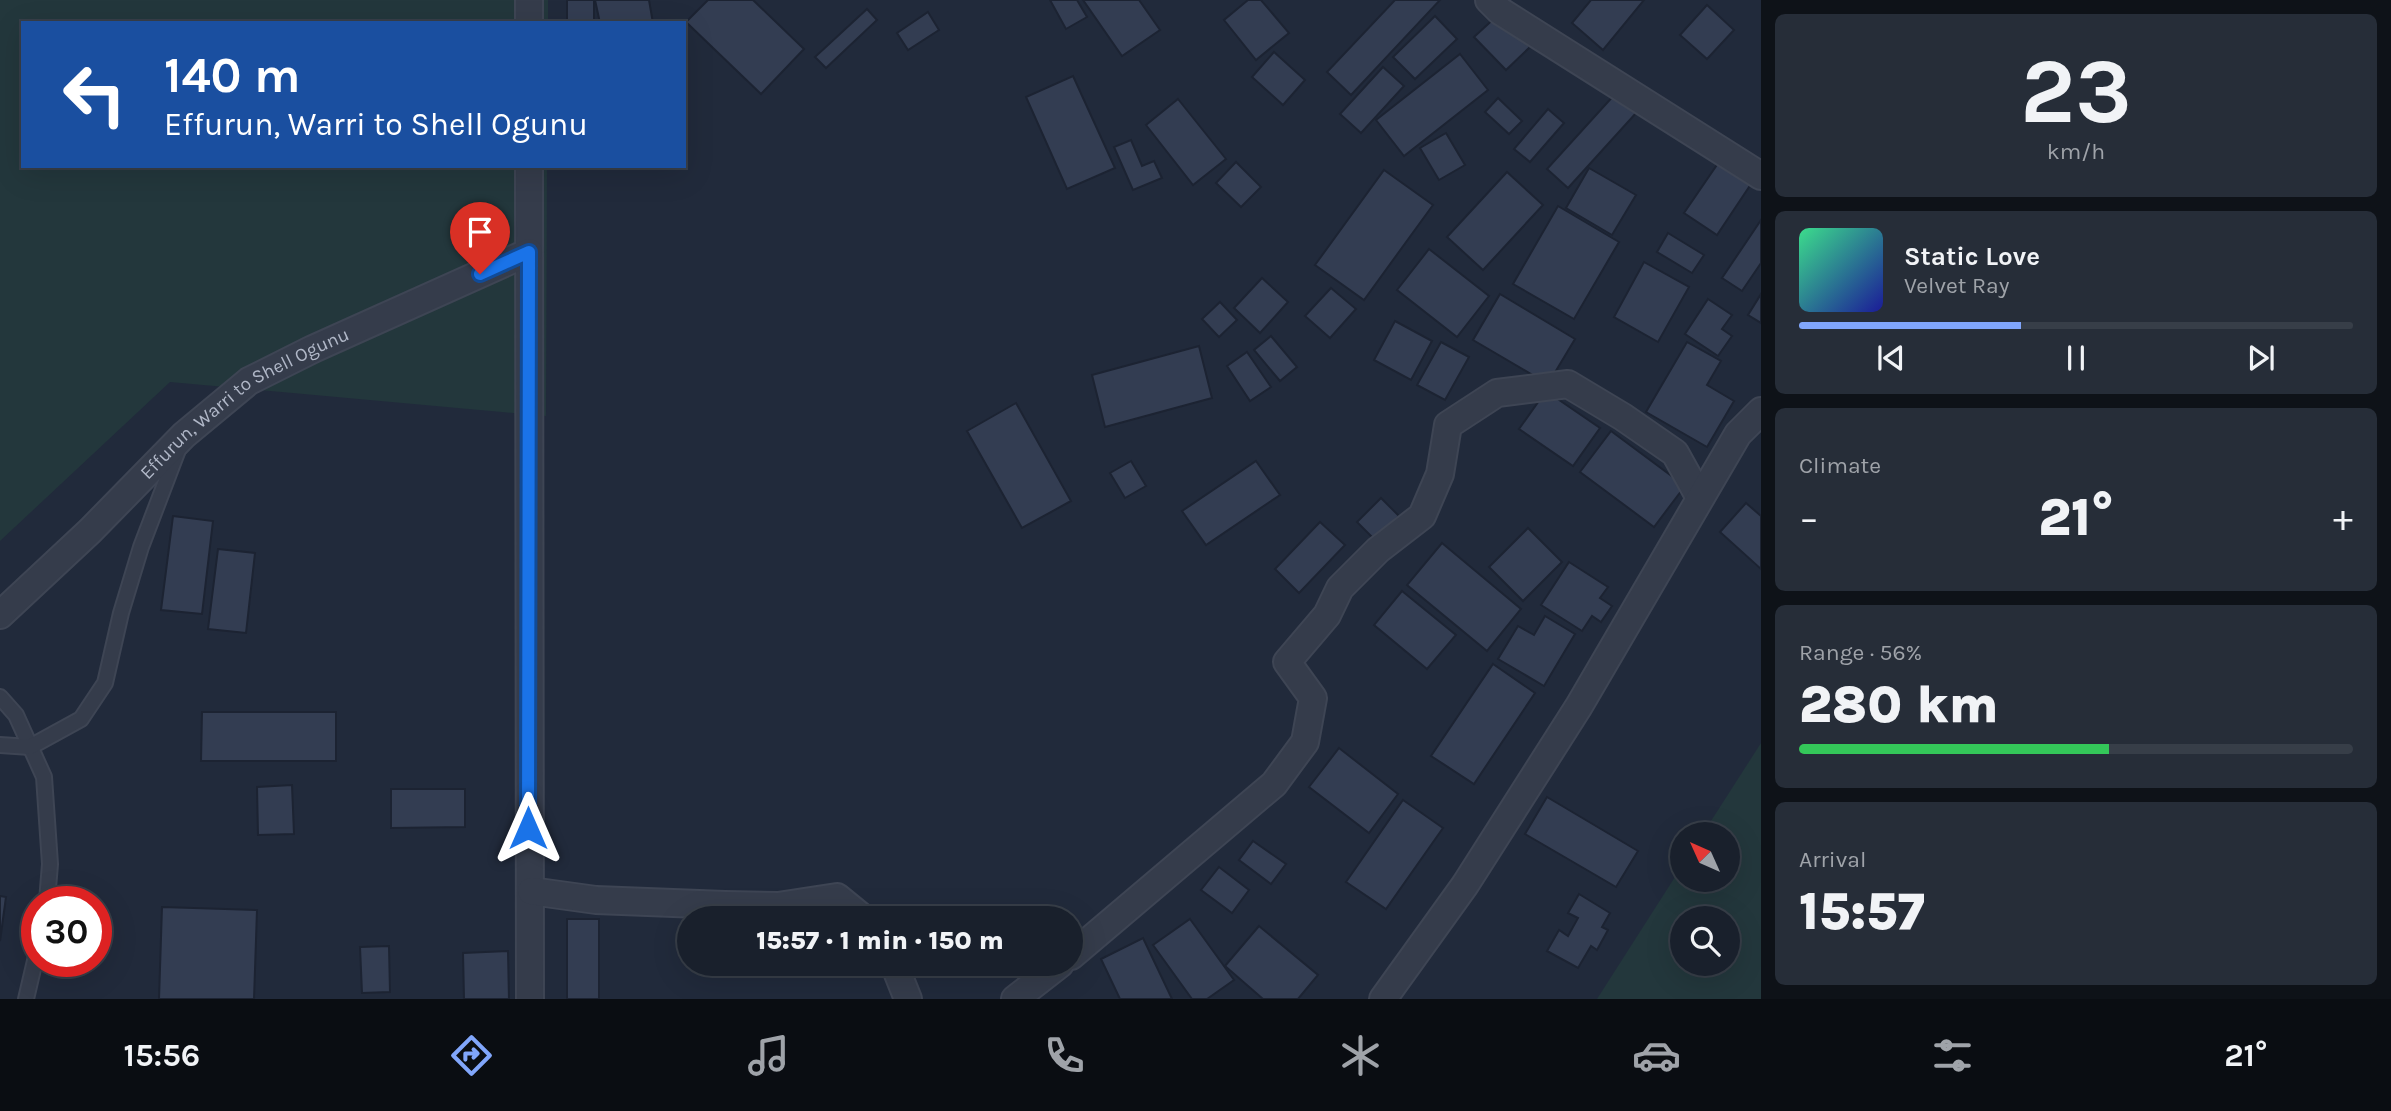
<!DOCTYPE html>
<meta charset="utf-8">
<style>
:root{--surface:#19202c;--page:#262d38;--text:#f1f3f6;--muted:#9fa3a9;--line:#373e48;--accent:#81a6fb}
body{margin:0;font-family:Karla,sans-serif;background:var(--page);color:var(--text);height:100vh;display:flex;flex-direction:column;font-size:26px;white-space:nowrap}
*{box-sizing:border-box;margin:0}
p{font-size:23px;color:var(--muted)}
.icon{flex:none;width:38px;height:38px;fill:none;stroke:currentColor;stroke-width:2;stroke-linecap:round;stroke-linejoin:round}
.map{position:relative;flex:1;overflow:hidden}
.details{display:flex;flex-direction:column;gap:14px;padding:14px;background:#0e1218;width:630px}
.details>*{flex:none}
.hud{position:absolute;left:21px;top:21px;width:665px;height:147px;border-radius:0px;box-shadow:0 7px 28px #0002,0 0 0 2px var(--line);background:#1a4fa0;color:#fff;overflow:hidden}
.needle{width:46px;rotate:315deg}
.controls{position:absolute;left:1670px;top:822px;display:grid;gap:14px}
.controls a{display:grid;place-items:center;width:70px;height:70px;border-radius:50%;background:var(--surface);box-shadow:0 7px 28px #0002,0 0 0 2px var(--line);font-size:35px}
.speed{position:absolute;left:21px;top:886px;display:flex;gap:14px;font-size:35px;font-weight:700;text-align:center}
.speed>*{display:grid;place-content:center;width:91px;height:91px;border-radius:50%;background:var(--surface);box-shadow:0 7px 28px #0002,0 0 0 2px var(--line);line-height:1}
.speed .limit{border:10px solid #d22;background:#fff;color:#111}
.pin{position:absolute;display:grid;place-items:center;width:60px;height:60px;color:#fff;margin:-72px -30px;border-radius:50% 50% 50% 0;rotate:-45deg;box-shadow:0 0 7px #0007}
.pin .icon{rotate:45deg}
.me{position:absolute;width:77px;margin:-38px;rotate:0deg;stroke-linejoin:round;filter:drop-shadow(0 0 5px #0008)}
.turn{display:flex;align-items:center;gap:24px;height:147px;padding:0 28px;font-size:32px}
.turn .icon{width:91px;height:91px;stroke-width:2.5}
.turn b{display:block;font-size:49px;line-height:60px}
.big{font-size:52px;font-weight:800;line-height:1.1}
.details .tile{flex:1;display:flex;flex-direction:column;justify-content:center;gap:10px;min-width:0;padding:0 24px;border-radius:10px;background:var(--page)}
.details .dial{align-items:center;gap:0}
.dial b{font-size:91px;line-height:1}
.song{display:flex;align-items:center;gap:21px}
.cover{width:84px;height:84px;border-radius:10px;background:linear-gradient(135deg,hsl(150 70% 55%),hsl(240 70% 35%))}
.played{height:7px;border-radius:4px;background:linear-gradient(90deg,var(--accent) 40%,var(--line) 40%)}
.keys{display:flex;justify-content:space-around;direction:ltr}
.heat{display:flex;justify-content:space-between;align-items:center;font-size:38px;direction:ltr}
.charge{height:10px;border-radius:5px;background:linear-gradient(90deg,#34c759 56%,var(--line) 0)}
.trip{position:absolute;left:677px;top:906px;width:406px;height:70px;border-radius:35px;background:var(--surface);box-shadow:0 7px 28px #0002,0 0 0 2px var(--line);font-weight:800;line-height:70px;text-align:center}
.menu{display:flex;height:112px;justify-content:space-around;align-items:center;background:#0a0d12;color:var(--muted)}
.menu .icon{width:49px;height:49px}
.menu .on{color:var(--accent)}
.menu b{font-size:32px;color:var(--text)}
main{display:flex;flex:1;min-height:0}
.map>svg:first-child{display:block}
</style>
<main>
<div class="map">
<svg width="1761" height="999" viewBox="0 0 1761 999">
<rect width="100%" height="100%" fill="#212a3b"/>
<!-- green -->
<g fill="#23373c" fill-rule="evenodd">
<polygon points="0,0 548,0 548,23 23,23 23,166 547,166 546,416 170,382 0,541"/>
<path d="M1761,743V999H1597L1682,866V880H1727V835H1702ZM1682,919H1727V964H1682Z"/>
</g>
<!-- building -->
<g fill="#333d52" stroke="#1c2332" stroke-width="2">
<rect x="567" y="0" width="27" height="20"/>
<polygon points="595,0 649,0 653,23 600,23"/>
<polygon points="708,0 753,0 804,49 761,94 686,22"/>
<polygon points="1050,0 1077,0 1087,17 1066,29"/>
<polygon points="1083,0 1139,0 1160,30 1122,56"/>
<polygon points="1248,0 1261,0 1289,33 1256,60 1224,20"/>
<polygon points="1395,0 1440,0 1351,95 1327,72"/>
<polygon points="1591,0 1644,0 1603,50 1572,23"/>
<polygon points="1707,5 1734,30 1707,59 1680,35"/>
<polygon points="867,9 877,20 826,68 815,57"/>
<polygon points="928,12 939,30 908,50 897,33"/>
<polygon points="1499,14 1530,47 1506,70 1474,37"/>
<polygon points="1435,16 1457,39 1415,79 1393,57"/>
<polygon points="1274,52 1305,80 1283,105 1252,77"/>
<polygon points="1460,54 1488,90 1404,156 1376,120"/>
<polygon points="1383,67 1404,86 1361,133 1340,114"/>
<polygon points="1073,76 1115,168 1067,189 1026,97"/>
<polygon points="1616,93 1637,112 1568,188 1547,169"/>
<polygon points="1498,98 1522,121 1509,134 1485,112"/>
<polygon points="1178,99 1226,159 1193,185 1146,125"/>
<polygon points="1548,109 1564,123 1530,162 1514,149"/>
<polygon points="1446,133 1465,165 1439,180 1420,148"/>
<polygon points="1131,140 1142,166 1154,161 1162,178 1133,190 1114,147"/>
<polygon points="1721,159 1753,181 1717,235 1684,213"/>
<polygon points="1236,162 1261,187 1241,207 1216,183"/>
<polygon points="1589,168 1636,195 1612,235 1566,208"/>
<polygon points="1384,170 1433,205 1364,300 1315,265"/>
<polygon points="1507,172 1543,205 1483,270 1447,237"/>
<polygon points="1558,206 1619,242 1574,319 1513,284"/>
<polygon points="1761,220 1761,263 1742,291 1722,278"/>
<polygon points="1668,233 1704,255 1692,273 1657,252"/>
<polygon points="1429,249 1489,296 1457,337 1397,290"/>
<polygon points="1644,262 1689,287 1658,342 1614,317"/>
<polygon points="1262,278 1288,302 1260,333 1234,308"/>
<polygon points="1331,288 1356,309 1330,338 1305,316"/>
<polygon points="1500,294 1575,339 1548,384 1473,340"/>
<polygon points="1761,294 1761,323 1748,315"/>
<polygon points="1708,299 1732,315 1722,329 1732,336 1718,356 1685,334"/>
<polygon points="1220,302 1237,320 1219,337 1202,319"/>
<polygon points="1395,321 1432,341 1411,380 1374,360"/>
<polygon points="1271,336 1297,367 1280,381 1254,350"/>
<polygon points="1441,342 1469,357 1445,400 1417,385"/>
<polygon points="1687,342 1721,361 1707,385 1734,401 1707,447 1646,412"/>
<polygon points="1199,346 1212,398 1105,427 1092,375"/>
<polygon points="1247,352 1271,387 1250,401 1227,366"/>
<polygon points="1546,391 1600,428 1573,466 1519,429"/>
<polygon points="1016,403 1071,501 1022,528 967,431"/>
<polygon points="1611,431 1685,486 1654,527 1580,472"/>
<polygon points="1131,461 1146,486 1125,498 1110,473"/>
<polygon points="1256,461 1280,495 1206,545 1182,511"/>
<polygon points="1381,498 1399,516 1375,540 1357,522"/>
<polygon points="1746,503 1761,516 1761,569 1720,532"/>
<polygon points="173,516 213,521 202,614 161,610"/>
<polygon points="1320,522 1345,545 1299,593 1275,569"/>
<polygon points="1528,528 1562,562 1523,601 1489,567"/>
<polygon points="1442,543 1521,609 1487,651 1407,585"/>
<polygon points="218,549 255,553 246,633 208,629"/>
<polygon points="1569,562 1608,587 1600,598 1612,606 1601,622 1592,616 1582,631 1541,605"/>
<polygon points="1402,591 1456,635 1427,669 1374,625"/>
<polygon points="1545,616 1575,634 1544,686 1498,659 1518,626 1534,635"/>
<polygon points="1493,664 1535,693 1474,784 1431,756"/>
<polygon points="202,712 336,712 336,761 201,761"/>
<polygon points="1339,748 1398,794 1369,833 1309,787"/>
<polygon points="292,785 294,834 258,835 257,787"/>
<polygon points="391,789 465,789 465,827 391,828"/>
<polygon points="1547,797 1638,851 1616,887 1525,834"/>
<polygon points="1403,800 1443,828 1386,909 1346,882"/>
<polygon points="1253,841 1286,864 1271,884 1239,860"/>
<polygon points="1219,867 1249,890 1232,913 1201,890"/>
<polygon points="1579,894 1610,913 1602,927 1608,930 1597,950 1591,946 1578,968 1547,951 1559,930 1568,936 1578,918 1568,913"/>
<polygon points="0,896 6,897 0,941"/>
<polygon points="162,907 257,910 254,999 159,999"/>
<rect x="567" y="919" width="32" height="80"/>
<polygon points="1190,919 1234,980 1207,999 1192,999 1153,945"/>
<polygon points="1259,926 1318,975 1298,999 1263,999 1225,966"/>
<polygon points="1143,938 1172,999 1120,999 1101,959"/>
<polygon points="389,946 390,992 362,993 360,947"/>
<polygon points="508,951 509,999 464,999 463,953"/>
</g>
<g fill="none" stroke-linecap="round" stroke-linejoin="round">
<!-- lane casing -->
<g stroke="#3e4554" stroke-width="18">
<g id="lane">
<polyline points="0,697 16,715 44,777 50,864 47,901"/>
<polyline points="0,745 30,747 81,719 105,683 121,613 141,547 178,450"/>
<polyline points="26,999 37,952"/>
</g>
</g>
<!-- street casing -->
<g stroke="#3e4554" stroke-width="30">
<g id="street">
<polyline points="1489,0 1500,11 1761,176"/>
<polyline points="529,23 529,0"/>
<polyline points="529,166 530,999"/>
<path id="s1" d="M0,615L90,531L184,435L249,381L313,349L529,252"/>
<polyline points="531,891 596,900 725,905 778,906 837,897 864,919"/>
<polyline points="1071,956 1274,784 1305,742 1313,698 1287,662 1327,615 1340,588 1378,550 1422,516 1440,474 1448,425 1497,393 1568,384 1623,417 1675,453 1700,498"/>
<polyline points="894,964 908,999"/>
<polyline points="1015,999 1060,964"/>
<polyline points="1383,999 1465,885 1579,706 1738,434 1761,411"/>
</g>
</g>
<!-- lane -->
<use href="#lane" stroke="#353c4b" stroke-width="14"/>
<!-- street -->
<use href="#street" stroke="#353c4b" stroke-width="26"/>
</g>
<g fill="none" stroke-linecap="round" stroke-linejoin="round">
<!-- route casing -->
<g stroke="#114b97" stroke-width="18">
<polyline id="route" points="480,274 529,252 528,828"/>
</g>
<!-- route -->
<use href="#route" stroke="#1a73e8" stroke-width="12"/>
</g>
<g text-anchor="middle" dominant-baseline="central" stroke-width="7" stroke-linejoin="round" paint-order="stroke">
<!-- street labels -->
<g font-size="19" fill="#b0b7c7" stroke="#1a2130">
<text stroke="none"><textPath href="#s1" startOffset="326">Effurun, Warri to Shell Ogunu</textPath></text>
</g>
</g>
</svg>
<div class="controls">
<a><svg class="needle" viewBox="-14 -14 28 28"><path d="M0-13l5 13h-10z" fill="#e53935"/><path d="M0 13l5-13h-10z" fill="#9fa3a9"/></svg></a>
<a><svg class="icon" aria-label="search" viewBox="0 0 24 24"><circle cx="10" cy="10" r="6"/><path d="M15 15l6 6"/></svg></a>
</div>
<div class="speed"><div class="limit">30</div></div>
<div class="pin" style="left:480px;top:274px;background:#d93025"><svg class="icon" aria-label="arrive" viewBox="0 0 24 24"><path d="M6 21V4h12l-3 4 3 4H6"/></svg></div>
<svg class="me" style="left:528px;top:828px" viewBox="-20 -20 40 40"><path d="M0-17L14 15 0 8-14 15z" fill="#1a73e8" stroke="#fff" stroke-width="4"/></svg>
<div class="trip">15:57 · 1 min · 150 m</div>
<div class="hud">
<div class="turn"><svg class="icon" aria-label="left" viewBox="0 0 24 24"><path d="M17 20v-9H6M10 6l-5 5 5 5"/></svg><div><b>140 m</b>Effurun, Warri to Shell Ogunu</div></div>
</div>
</div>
<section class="details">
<div class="tile dial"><b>23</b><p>km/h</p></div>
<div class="tile">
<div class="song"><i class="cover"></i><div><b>Static Love</b><p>Velvet Ray</p></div></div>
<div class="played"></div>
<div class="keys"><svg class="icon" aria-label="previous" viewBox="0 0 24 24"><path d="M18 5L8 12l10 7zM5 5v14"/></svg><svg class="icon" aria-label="pause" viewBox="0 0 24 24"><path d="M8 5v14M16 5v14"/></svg><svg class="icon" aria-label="next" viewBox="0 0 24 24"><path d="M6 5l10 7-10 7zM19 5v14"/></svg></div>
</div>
<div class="tile"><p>Climate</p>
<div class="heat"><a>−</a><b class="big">21°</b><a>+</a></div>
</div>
<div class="tile"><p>Range · 56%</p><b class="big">280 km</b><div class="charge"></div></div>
<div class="tile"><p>Arrival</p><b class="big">15:57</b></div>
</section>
</main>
<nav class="menu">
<b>15:56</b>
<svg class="icon on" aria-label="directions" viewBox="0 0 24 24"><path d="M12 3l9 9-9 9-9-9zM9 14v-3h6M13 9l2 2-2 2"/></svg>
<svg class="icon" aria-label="music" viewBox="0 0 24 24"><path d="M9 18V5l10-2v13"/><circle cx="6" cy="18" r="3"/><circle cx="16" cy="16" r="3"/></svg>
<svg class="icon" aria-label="phone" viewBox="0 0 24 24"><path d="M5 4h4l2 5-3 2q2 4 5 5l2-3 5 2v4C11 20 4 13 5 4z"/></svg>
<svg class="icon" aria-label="climate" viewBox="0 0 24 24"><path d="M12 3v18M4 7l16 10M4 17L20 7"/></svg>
<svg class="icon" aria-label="car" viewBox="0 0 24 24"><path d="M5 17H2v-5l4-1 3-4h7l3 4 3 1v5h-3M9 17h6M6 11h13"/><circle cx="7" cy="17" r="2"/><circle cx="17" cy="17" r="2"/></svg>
<svg class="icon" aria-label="filters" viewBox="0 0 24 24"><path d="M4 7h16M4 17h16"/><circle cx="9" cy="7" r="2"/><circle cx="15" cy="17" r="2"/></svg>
<b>21°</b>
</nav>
